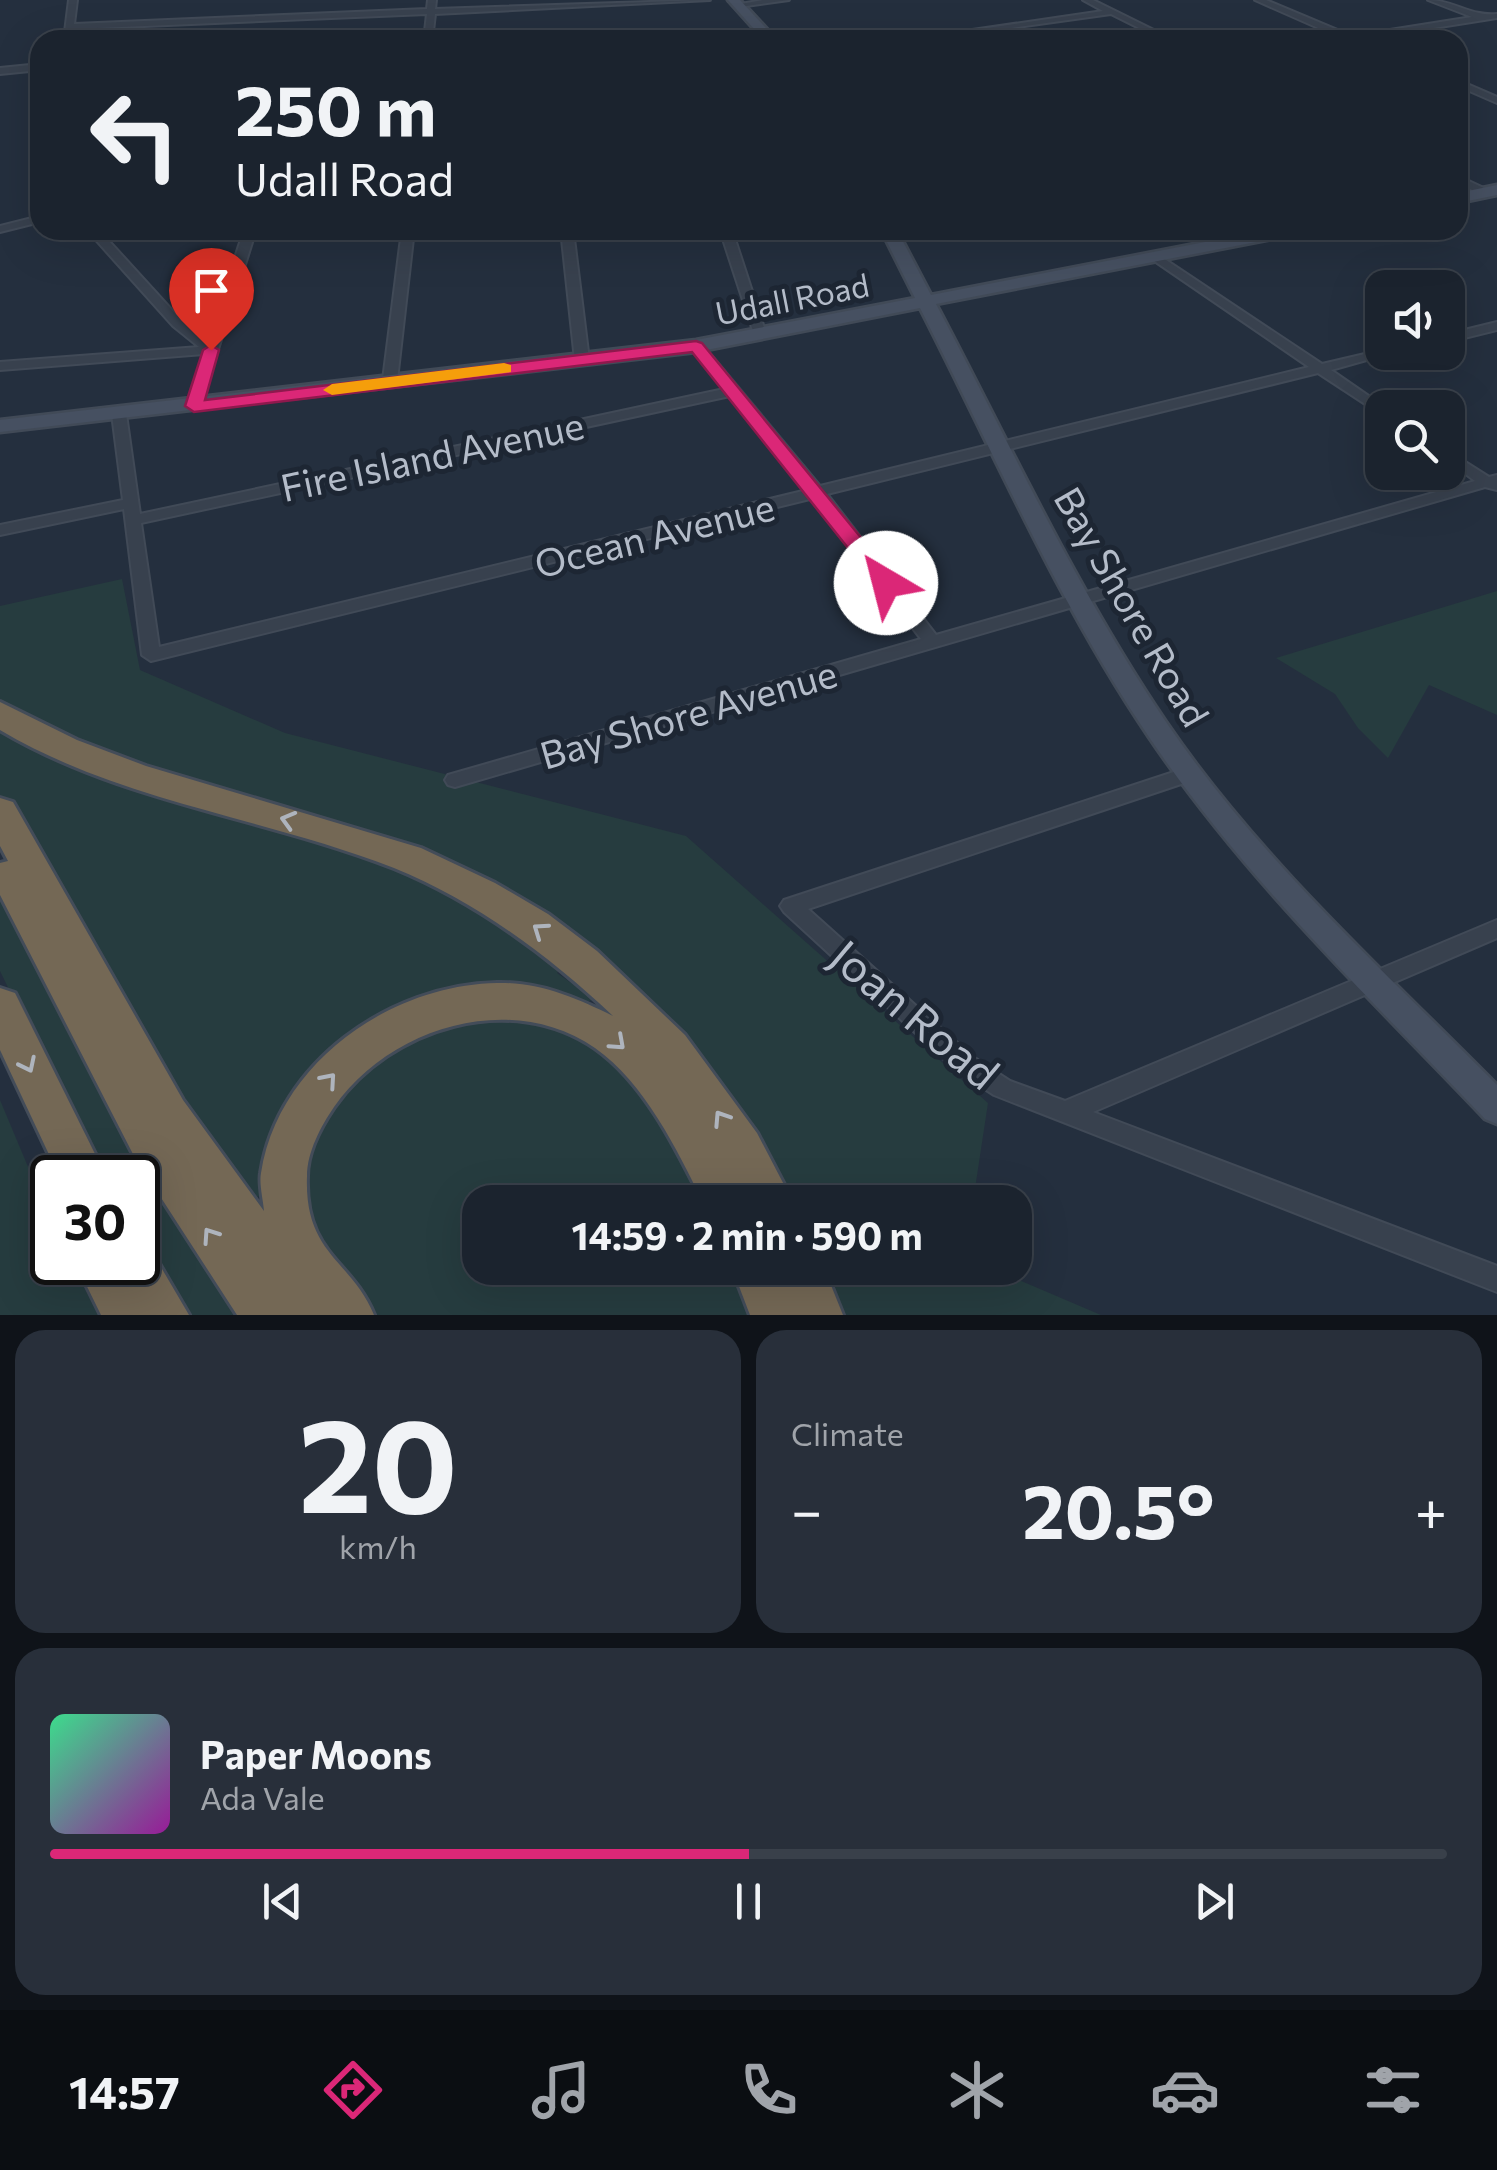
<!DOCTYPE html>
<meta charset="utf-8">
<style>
:root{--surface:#1b232e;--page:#282f3a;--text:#f1f3f6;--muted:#a0a4aa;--line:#39404a;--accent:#db2777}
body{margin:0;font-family:Commissioner,sans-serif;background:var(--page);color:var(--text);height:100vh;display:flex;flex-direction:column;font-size:38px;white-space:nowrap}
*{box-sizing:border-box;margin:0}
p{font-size:32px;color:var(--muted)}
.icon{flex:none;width:55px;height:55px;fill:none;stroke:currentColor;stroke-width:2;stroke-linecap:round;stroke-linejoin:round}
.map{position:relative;height:1315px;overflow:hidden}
.drawer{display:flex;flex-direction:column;gap:15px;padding:15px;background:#0f1319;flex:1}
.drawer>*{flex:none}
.guide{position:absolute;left:30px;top:30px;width:1438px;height:210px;border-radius:30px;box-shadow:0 10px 40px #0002,0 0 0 2px var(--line);background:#1b232e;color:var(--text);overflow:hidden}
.controls{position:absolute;left:1365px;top:270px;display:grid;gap:20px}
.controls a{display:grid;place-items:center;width:100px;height:100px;border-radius:20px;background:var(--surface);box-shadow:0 10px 40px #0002,0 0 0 2px var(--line);font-size:50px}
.speed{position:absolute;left:30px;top:1155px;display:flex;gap:20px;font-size:50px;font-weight:700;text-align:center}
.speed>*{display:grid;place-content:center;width:130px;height:130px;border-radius:50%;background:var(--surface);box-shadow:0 10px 40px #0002,0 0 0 2px var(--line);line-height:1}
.speed .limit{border:5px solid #111;border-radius:15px;background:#fff;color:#111}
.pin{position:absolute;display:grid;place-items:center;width:85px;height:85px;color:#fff;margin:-102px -42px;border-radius:50% 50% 50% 0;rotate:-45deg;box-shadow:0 0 10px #0007}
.pin .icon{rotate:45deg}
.me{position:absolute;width:110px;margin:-55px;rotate:323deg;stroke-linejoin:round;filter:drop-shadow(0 0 8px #0008)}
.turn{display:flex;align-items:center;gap:35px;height:210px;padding:0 40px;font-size:45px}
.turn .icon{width:130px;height:130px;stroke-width:2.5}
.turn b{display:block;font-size:70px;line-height:85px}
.big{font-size:75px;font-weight:700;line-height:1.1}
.drawer .widget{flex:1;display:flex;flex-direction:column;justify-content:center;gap:15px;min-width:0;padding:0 35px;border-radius:30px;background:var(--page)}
.drawer .dial{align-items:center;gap:0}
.dial b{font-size:130px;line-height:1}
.song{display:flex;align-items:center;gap:30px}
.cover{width:120px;height:120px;border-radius:15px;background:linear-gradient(135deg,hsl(150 70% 55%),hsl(300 70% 35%))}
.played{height:10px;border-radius:5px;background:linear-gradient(90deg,var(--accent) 50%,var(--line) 50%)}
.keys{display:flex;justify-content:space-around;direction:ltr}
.heat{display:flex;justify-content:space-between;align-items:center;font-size:55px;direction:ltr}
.drawer .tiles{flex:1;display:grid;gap:15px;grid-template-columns:1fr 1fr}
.widget:last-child{grid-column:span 2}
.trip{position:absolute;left:462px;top:1185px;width:570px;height:100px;border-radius:30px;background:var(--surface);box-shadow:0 10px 40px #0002,0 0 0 2px var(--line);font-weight:700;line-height:100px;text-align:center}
.tabs{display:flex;height:160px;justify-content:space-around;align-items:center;background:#0b0e12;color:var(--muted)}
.tabs .icon{width:70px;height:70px}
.tabs .on{color:var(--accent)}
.tabs b{font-size:45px;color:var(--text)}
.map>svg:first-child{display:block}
</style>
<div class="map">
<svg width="1497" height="1315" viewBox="0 0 1497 1315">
<rect width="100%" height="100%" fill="#242f3e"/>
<!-- green -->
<g fill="#263c3f">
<polygon points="122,579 140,670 285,733 686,836 988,1103 973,1202 781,1202 712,1089 465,876 154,778 0,708 0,606"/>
<polygon points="1497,591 1497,715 1429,685 1388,758 1358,728 1335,694 1276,658"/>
<path d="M0,730L51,759L389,864L492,918L563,963L557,973L594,999L585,1003C558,997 522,982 495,984C428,990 347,1019 306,1075C280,1110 268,1154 260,1196L247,1200L232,1185L79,936L0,795Z"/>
<polygon points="0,891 108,1110 222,1294 239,1315 188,1315 138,1230 138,1178 106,1177 77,1129 0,971"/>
<polygon points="493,1007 568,1022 630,1069 713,1202 480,1202 480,1268 736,1268 754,1315 361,1315 310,1261 303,1133 348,1065"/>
<polygon points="0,1100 52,1224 52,1262 72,1263 98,1315 0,1315"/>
<polygon points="809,1268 991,1268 1101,1315 826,1315"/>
</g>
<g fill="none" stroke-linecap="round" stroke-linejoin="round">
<!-- street casing -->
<g stroke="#414a57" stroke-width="4">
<g id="street">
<polygon points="69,0 77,0 74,24 427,9 428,0 436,0 435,9 710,0 435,14 432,40 424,40 427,14 74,29 72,40 64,40"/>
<polygon points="763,0 789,0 739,7 735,5"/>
<polygon points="1083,0 1093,0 1174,40 1163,40 1111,14 926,40 904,40 1103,11"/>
<path d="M1255,0H1266L1352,36L1472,17L1428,0C1453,0 1472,17 1497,14V18L1358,40H1338L1341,38Z"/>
<polygon points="767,30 764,35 609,40 613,37"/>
<polygon points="40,64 40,70 0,74 0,68"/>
<polygon points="1458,80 1497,97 1497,103 1458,86"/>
<polygon points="1458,176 1488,190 1489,192 1480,194 1458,183"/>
<polygon points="40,216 40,222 0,232 0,226"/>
<polygon points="87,230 99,230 181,320 208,341 244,230 256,230 199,409 189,409 187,406 204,354 0,370 0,362 199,347 173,326"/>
<polygon points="402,230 414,230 397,380 390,384 383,380"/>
<polygon points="561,230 573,230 589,360 582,364 575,360"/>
<polygon points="720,230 732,230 766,334 765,337 754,334"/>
<path d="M1157,254L1322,364L1382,350V352H1395L1331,370L1386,408H1382V415L1318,373L827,494L936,635L1475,481L1448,461V451L1489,477L1497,475V490L1485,487L455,787L448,785L445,780L448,775L921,639L814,498L151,661L142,655L124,509L0,535V525L123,500L112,414L119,410L126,414L140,514L724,389L690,346L696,342L701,343L820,486L1309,367L1153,260V256ZM730,396L807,490L159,647L141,523Z"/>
<polygon points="1497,322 1497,330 1448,342 1448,334"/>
<polygon points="1189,767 1196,769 1199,774 1196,779 808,909 973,1057 1010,1081 1065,1101 1497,920 1497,938 1093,1112 1497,1266 1497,1292 994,1095 957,1071 784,912 780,906 784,900"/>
</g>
</g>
<!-- secondary casing -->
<g stroke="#414a57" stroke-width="5">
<g id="secondary">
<polygon points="728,0 740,0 777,40 764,40"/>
<polygon points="1497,185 1497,195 1458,203 1458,193"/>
<path d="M881,230H897L931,295L1267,230H1300L1292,235L936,304C1010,444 1077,591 1166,722C1258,857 1382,969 1497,1085V1124L1485,1119C1368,996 1244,878 1149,737C1058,603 993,451 920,308L696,352L0,432V420L696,340L915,298Z"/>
</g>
</g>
<!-- highway casing -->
<g stroke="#434c59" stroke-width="6">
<g id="highway">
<path d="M0,702L77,740L146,766L421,848L495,883L548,914L597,951L685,1035L757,1133L793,1202H703C677,1150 645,1083 595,1048C511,990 390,1027 334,1107C321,1126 307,1152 307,1176C304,1255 351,1259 374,1315H237L134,1156L0,895V863L8,861L0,846V798L13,802L183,1100L264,1211C263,1199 259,1184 261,1173C278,1063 390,985 497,983C540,982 576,998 613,1016C548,955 477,902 394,868C264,817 121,802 0,730Z"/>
<polygon points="0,988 15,993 107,1178 60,1178 0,1050"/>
<polygon points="138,1241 148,1245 189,1315 101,1315 75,1262 138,1262"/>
<polygon points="732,1268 824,1268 843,1315 750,1315"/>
</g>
</g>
<!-- street -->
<use href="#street" fill="#38414e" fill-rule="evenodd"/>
<!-- secondary -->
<use href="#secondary" fill="#465061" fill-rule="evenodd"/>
<!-- highway -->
<use href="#highway" fill="#746855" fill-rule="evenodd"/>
</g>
<!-- one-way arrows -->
<defs><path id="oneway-chevron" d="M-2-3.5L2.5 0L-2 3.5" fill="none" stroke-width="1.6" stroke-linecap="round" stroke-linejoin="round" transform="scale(2.5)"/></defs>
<g stroke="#aeb4bd">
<use href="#oneway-chevron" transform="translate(288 820) rotate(-164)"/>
<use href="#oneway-chevron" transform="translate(540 930) rotate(-145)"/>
<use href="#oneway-chevron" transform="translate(618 1043) rotate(42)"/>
<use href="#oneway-chevron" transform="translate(28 1065) rotate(64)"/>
<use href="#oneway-chevron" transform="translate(329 1080) rotate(-49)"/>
<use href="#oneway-chevron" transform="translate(721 1118) rotate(-123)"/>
<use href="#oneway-chevron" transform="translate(210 1235) rotate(-124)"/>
</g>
<!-- route -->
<polygon fill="#db2777" stroke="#8e194d" stroke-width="2.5" points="696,341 702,343 894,578 897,583 894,587 879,587 692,352 194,412 185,406 203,350 211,345 219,350 205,400"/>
<!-- slow -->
<polygon fill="#f59e0b" points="504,363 511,365 511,372 332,395 323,390 332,384"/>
<g text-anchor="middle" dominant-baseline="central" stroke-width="10" stroke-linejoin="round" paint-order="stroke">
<!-- far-street labels -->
<g font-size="32" fill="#b4bcc9" stroke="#1d2633">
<text transform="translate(792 298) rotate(-11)">Udall Road</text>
</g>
<!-- street labels -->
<g font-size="38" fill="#b4bcc9" stroke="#1d2633">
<text transform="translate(432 455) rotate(-12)">Fire Island Avenue</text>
<text transform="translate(654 534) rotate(-14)">Ocean Avenue</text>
<text transform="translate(1133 606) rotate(60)">Bay Shore Road</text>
<text transform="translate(688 713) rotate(-16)">Bay Shore Avenue</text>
</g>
<!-- near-street labels -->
<g font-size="45" fill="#b4bcc9" stroke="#1d2633">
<text transform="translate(916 1013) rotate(40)">Joan Road</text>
</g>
</g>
</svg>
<div class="controls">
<a><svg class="icon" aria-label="sound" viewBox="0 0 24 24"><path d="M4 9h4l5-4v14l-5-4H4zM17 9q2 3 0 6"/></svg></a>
<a><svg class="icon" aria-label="search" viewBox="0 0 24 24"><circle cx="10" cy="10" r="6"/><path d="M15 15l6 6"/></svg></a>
</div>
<div class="speed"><div class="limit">30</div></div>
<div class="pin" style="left:211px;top:350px;background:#d93025"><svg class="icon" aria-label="arrive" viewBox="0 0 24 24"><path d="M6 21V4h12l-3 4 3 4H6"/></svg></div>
<svg class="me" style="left:886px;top:583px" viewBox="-20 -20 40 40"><circle r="19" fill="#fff"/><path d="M0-13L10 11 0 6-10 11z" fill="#db2777"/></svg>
<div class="trip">14:59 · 2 min · 590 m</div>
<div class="guide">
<div class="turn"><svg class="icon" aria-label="left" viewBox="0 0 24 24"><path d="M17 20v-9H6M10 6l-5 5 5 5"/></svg><div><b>250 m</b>Udall Road</div></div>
</div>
</div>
<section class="drawer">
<div class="tiles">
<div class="widget dial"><b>20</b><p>km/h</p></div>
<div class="widget"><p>Climate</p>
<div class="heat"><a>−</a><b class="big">20.5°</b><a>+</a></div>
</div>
<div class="widget">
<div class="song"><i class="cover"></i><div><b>Paper Moons</b><p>Ada Vale</p></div></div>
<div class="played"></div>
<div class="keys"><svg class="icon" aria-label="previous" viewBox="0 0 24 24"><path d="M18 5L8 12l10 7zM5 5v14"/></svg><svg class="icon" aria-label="pause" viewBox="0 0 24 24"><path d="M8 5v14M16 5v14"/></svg><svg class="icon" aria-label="next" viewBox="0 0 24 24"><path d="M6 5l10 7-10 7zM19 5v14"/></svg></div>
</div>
</div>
</section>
<nav class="tabs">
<b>14:57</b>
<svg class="icon on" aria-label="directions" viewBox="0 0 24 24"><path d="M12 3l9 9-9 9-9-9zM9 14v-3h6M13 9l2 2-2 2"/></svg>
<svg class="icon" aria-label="music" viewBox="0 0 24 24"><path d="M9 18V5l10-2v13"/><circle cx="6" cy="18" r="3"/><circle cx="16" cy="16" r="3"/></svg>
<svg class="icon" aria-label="phone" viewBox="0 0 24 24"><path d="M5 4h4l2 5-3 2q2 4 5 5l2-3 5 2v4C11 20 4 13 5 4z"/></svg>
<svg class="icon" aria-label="climate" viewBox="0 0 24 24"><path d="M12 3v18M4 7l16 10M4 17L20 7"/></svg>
<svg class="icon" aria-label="car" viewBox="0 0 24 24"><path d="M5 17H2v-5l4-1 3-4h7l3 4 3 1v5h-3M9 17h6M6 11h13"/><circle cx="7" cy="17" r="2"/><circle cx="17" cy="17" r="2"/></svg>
<svg class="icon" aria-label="filters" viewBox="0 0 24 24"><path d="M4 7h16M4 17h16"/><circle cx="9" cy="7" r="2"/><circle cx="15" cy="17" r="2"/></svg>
</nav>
